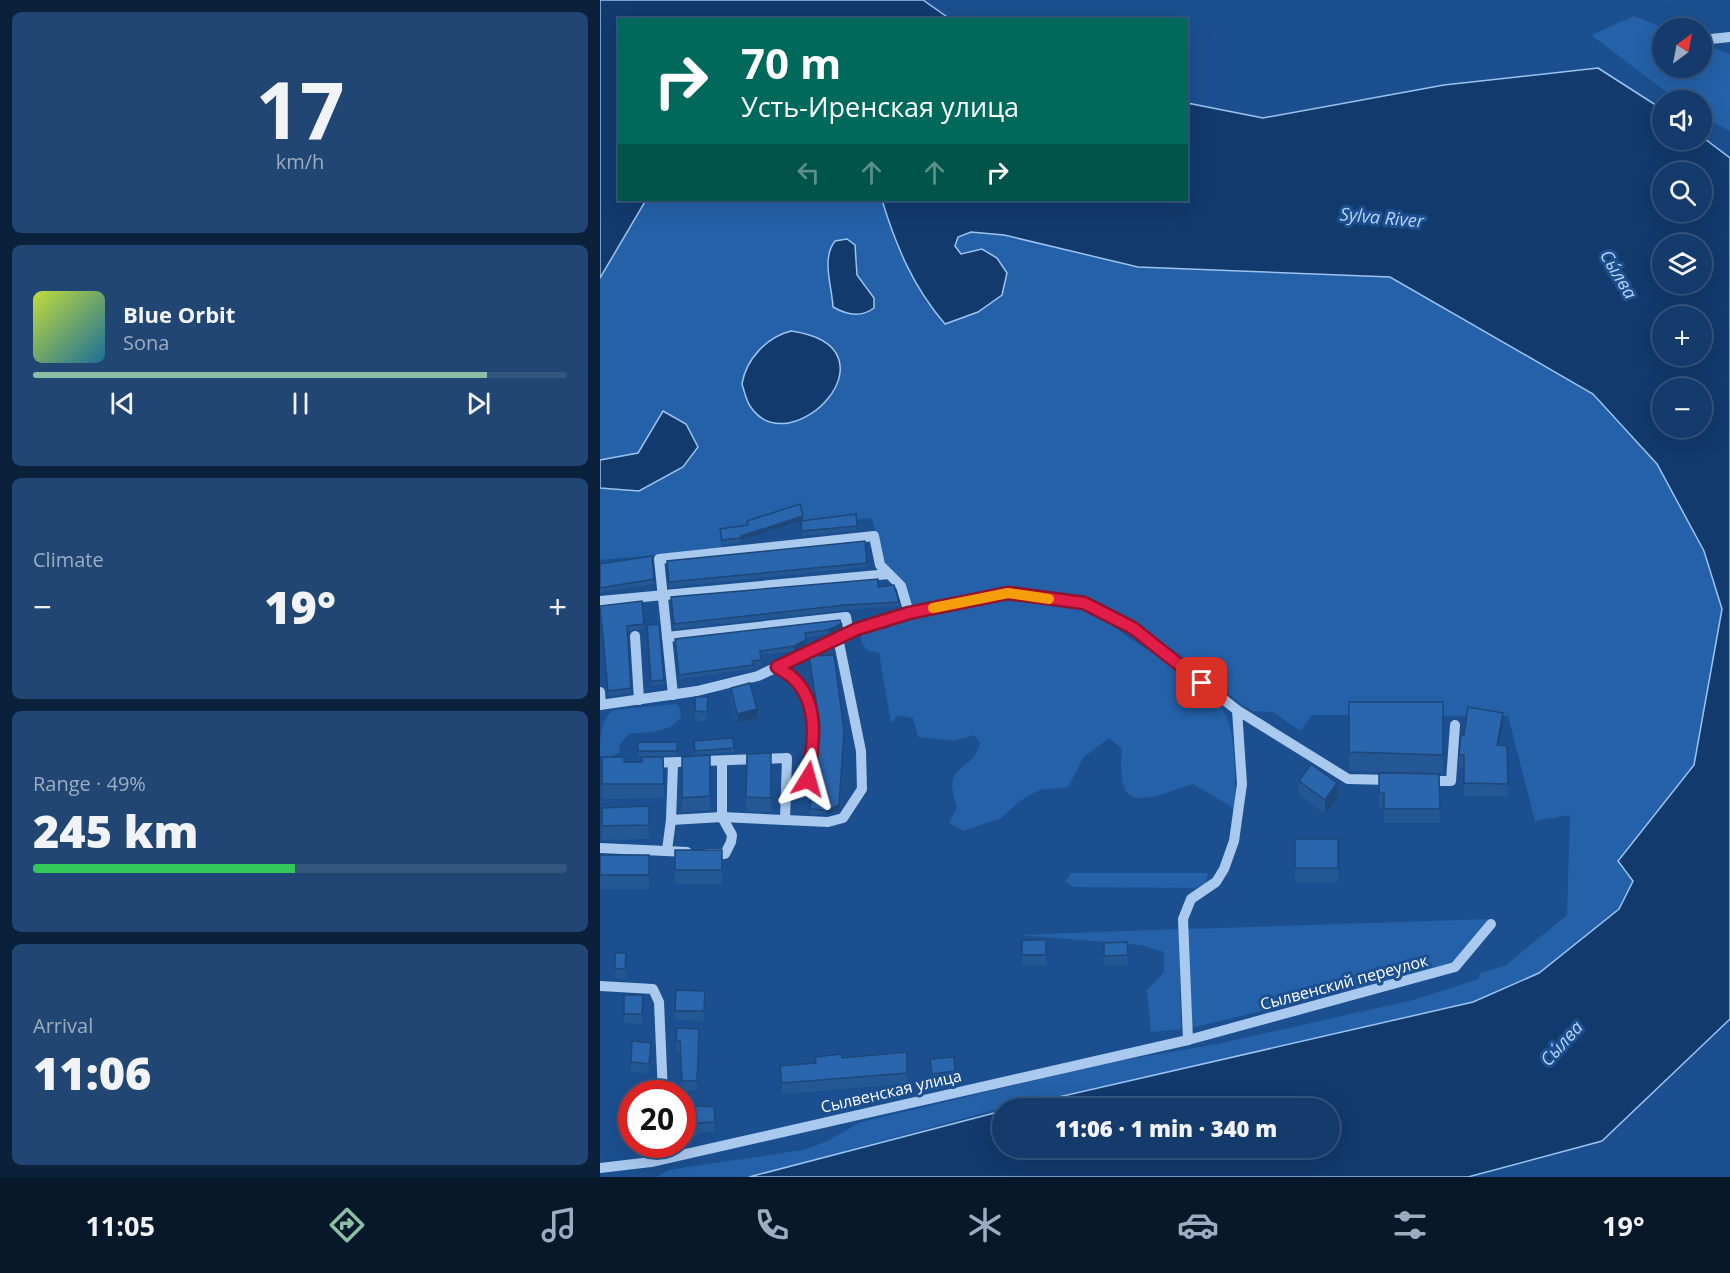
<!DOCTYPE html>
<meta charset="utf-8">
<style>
:root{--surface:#143b6b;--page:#214673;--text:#f1f3f6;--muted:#9dadc1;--line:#33557e;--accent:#8abfa5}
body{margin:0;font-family:"Open Sans",sans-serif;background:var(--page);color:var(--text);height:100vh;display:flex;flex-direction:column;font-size:22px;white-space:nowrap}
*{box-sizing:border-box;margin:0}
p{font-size:20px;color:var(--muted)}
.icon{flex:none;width:33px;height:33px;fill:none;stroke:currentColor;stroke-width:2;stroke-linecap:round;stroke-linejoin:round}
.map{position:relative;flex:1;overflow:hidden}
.drawer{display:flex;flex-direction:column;gap:12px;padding:12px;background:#0b203b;width:600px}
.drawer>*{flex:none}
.hud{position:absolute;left:18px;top:18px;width:570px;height:183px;border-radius:0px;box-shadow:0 6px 24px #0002,0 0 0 2px var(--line);background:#00695c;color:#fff;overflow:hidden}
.needle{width:39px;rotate:32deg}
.buttons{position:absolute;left:1052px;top:18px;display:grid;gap:12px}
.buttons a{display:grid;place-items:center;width:60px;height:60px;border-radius:50%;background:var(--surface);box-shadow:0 6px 24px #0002,0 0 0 2px var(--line);font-size:30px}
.speed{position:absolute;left:18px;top:1080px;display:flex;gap:12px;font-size:30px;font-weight:700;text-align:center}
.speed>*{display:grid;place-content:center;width:78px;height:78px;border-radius:50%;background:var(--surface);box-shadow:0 6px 24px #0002,0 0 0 2px var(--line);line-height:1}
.speed .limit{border:9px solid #d22;background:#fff;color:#111}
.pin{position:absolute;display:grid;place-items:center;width:51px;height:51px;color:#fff;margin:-26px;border-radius:12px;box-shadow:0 3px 9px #0006}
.me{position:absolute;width:66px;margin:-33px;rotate:8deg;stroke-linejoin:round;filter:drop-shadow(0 0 4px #0008)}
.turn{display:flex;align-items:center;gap:21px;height:126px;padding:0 24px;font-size:27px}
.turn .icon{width:78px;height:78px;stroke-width:2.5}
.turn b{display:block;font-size:42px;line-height:51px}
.lanes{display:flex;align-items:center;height:57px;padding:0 24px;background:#0003;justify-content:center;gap:30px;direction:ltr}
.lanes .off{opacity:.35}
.big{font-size:45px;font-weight:800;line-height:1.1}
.drawer .tile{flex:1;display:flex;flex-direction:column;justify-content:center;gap:9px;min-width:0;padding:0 21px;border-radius:9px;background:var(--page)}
.drawer .dial{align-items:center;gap:0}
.dial b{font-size:78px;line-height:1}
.song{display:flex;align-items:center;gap:18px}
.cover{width:72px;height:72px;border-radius:9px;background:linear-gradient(135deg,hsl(70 70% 55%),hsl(200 70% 35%))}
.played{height:6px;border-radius:3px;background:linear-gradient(90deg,var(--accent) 85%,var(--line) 85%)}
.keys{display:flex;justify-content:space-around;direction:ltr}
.heat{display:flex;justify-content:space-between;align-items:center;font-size:33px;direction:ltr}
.charge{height:9px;border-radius:4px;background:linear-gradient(90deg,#34c759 49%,var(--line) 0)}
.trip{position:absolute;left:392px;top:1098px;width:348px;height:60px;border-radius:30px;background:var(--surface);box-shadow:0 6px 24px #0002,0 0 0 2px var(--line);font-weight:800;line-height:60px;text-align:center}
.dock{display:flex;height:96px;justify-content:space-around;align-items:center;background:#08182b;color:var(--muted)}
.dock .icon{width:42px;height:42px}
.dock .on{color:var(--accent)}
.dock b{font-size:27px;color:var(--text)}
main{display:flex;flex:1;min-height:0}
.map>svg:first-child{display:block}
</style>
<main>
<section class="drawer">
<div class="tile dial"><b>17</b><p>km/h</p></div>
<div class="tile">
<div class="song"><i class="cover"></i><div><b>Blue Orbit</b><p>Sona</p></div></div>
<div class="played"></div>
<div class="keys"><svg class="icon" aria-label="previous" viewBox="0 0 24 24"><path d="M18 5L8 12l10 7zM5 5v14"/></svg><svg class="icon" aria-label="pause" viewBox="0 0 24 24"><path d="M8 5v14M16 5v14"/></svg><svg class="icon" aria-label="next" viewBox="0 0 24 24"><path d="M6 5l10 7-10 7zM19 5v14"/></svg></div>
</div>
<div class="tile"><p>Climate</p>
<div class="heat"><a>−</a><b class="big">19°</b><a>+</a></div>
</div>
<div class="tile"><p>Range · 49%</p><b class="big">245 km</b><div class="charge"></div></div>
<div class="tile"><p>Arrival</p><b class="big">11:06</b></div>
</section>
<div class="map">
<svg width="1130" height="1177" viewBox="0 0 1130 1177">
<rect width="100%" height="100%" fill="#1b4f8f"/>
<!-- green -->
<g fill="#2461a8" fill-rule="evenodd">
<polygon points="1034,16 1065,28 1062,28 1062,68 1101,68 1101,43 1130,54 1130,131 1101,116 1101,100 1077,100 991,35"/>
<path d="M46,200H282L297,247L326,303L370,251L361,254L355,246L358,237L371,232L404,235L538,267L790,277L993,394L1057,464L1104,551L1122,609L1094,765L1019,861L1033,881L1019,909L939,973L873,1002L705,1043L402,1108L149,1177H57L68,1170L203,1150L228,1141L258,1123L503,1064L622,1043L813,1000L879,979V974L906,965L967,915L970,815L935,821L908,716L712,715L700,731L673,712L653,711L644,706C572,648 496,580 397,590C368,593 339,600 311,607L283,564L272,518L204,525L203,520L147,525L139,531L120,534L122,549L0,560V488L39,491L53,426L38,453L0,460V278ZM258,259L257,275L269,290L231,281L227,262Z"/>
<path d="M405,599C434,602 467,600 493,613C511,622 536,646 552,651C573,668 599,684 618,704C640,727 634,783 635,812L630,806L593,784C547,798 515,819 522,749L509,738L484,757L468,787L439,790L420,801L401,818L364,831L349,823L357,807C340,761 374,773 380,743L374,735L354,741L318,737L313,718L298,715L291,723L279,653C267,652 260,647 261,634L276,628L286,629L311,615Z"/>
<path d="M76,704L80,708L81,717C70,733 47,732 29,734L20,744L19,753L7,758L0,756C0,737 0,719 14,710Z"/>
<polygon points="471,873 608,873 606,883 596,888 474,887 465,882"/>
<polygon points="888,919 853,965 591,1028 586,929"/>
<polygon points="579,929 581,1029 551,1032 547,990 564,972 564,952 541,945 418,935"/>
</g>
<!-- water -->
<g fill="#123a6d" stroke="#9cc4f0" stroke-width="1.5" fill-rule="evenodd">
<polygon points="0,0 323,0 350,19 20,20 20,200 46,200 0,278"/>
<path d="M998,68L1062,109V140H1101V136L1130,158V1019L1002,1141L868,1177H149L402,1111V1148H729V1108H411L873,1002L939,973L1019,909L1033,881L1018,861L1094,765L1122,609L1104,551L1057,464L993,394L790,277L538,267L404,235L371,232L358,237L355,246L361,254L382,249L397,258L407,273L402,295L378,312L345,324C313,287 296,246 282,200H586L587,103L663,118L844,85ZM1062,172H1101V212H1062ZM1101,244V284H1062V244ZM1101,316V356H1062V316ZM1101,388V428H1062V388Z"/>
<path d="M247,239L255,245L257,275L274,298V308C261,318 247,315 233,307C232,286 221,259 235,241Z"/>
<path d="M191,331C305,347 191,468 150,406C146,400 144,390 142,384C146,359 167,337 191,331Z"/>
<polygon points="63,411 86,424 98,447 83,467 39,491 0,488 0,460 38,453"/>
</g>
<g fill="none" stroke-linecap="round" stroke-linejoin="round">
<!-- minor -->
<g stroke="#a9c9ee" stroke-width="10">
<polyline points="1101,40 1130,37"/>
<polyline points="0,601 289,574"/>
<polyline points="35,636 39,700"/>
<polyline points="67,637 246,617 249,632"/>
<path d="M177,667C220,697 215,731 208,779L186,798"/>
<polyline points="0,692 1,705"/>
<polyline points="73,695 59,559 274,536 280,565 301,586 309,613"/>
<polyline points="0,705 97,691 158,676 257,629 309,613 407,593 485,603 533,628 637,710 748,779 791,780"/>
<polyline points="51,763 187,758 185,820 122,817 71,820"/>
<polyline points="828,781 851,781 855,725"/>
<polyline points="185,820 228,822 243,818 262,789 261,751 238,638"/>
<polyline points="0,848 87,852"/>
<polyline points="67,850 71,820 73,764"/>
<polyline points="108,854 125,854 131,842 132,835 122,817 122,761"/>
<polyline points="0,986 53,989 59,1002 63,1094"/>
<polyline points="588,1040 583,919 591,899 616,882 624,869 634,841 642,784 637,710"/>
<polyline points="0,1168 51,1162 588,1040 855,967 891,924"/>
</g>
</g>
<!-- wall -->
<g fill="#245895">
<polygon points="203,520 141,540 141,543 122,545 120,529 147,526 147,521"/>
<polygon points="201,521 257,526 257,530 202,536"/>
<polygon points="67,561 267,563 267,567 69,587"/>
<polygon points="0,564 54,579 54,584 0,592"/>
<polygon points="278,587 299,602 299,606 245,610 74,629 71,602"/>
<polygon points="0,606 44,624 44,629 28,631 31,693 8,696"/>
<polygon points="241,628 228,634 206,638 206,645 194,651 160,655 161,665 153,666 153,669 79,679 75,639"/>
<polygon points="47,629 64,680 64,685 51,686"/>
<polygon points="209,656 239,810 227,814 210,814 220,728"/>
<polygon points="131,688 157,718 137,723 131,698"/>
<polygon points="95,697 108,697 107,721 95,721"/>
<polygon points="749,702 843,702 843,773 749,771"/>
<polygon points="903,726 900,745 907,746 908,796 864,796 864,768 859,768 859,755 864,735"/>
<polygon points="133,738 134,752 95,755 94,741"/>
<rect x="38" y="742" width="39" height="14"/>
<polygon points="171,753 171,812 146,811 147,754"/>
<polygon points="110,755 110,810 82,812 82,757"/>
<polygon points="2,757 24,762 42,762 63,757 64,798 2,799"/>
<polygon points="779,773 839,774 840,823 784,823 784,807 779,807"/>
<polygon points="699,781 737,798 725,814 699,795"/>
<polygon points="49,806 49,839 2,840 2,808"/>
<rect x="695" y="839" width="43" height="43"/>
<rect x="75" y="850" width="47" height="34"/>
<rect x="0" y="855" width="49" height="34"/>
<rect x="422" y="940" width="24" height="25"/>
<polygon points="527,942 528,965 504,965 504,943"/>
<polygon points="15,953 26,963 25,979 15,978"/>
<polygon points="76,990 105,991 104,1021 75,1020"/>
<polygon points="24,995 43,995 42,1024 24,1023"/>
<polygon points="77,1028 99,1029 97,1090 82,1091 80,1051 76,1051"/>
<polygon points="307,1052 307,1084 182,1094 180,1066 215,1063 215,1057 242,1058"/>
<polygon points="51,1053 49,1073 31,1072 31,1062"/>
<polygon points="330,1059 355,1071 355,1081 332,1083"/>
<polygon points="83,1105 115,1122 115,1132 97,1133 97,1136 82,1135"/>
<polygon points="32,1110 32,1142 30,1142"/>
</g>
<!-- shaded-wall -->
<g fill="#1d4779">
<polygon points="203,516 203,520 141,540 141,536"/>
<polygon points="241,624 241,628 228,634 228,630"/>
<polygon points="206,640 206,645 194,651 194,646"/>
<polygon points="157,709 157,718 137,723 137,714"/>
<polygon points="903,713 903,726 897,758 897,745"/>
<polygon points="244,731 239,810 227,814 227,810"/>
<polygon points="737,783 737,798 725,814 725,800"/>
</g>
<!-- building -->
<g fill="#2a66ad" stroke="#1d4779" stroke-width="1.5">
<polygon points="200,504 203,516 141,536 141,538 122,540 120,529 148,525 147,521"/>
<polygon points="256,514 257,526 202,531 201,521"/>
<polygon points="265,541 267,563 69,582 67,561"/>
<polygon points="52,556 54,579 0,588 0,564"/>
<polygon points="278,579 278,587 294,585 299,602 245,605 74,624 71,597"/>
<polygon points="42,601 44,624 27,626 31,688 8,691 0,606"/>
<polygon points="240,620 241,624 228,630 205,633 206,640 194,646 160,651 161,660 152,661 153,665 79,675 75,639"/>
<polygon points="59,624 64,680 51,681 47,625"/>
<polygon points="234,655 244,731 239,805 227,810 210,809 220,726 209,656"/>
<polygon points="150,683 157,709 137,714 131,688"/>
<polygon points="95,697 108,697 107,712 95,711"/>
<polygon points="749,702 843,702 843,755 749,752"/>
<polygon points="868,707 903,713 897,745 907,746 908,784 864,783 864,755 859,755 861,735 864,735"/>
<polygon points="133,738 134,748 95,751 94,741"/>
<rect x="38" y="742" width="39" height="9"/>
<polygon points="171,753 171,798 146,797 147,754"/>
<polygon points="110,755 110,796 82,798 82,757"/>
<polygon points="2,757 24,757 24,762 42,762 42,757 63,757 64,784 2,784"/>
<polygon points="711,764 737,783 725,800 699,781"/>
<polygon points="779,773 839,774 840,809 784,809 784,793 779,793"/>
<polygon points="49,806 49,825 2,826 2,808"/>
<rect x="695" y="839" width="43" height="29"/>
<rect x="75" y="850" width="47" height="20"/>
<rect x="0" y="855" width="49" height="20"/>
<rect x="422" y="940" width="24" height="15"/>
<polygon points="527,942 528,955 504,956 504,943"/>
<polygon points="15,953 26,953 25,969 15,969"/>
<polygon points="76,990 105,991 104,1011 75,1011"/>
<polygon points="24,995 43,995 42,1014 24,1014"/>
<polygon points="77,1028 99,1029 97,1081 82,1081 80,1041 76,1041"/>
<polygon points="32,1041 51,1043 49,1064 31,1062"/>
<polygon points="307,1052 307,1073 182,1083 180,1066 216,1063 215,1057 241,1054 242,1058"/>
<polygon points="354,1057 355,1071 332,1074 330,1059"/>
<polygon points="33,1090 49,1091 49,1094 33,1094"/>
<polygon points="83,1105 114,1107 115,1122 97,1123 97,1126 82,1126"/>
</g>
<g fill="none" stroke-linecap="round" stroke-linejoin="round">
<!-- route casing -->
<g stroke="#92132f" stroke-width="15">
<path id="route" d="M208,779C213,747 220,707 196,681C191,675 183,671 177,667L257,629L309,613L408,593L484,603L533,628L602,683"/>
</g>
<!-- route -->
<use href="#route" stroke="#e11d48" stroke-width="10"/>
<!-- slow -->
<polyline stroke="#f59e0b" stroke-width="10" points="333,608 408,593 449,599"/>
</g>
<g text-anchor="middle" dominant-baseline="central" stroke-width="6" stroke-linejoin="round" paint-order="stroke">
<!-- street labels -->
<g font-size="16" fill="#fff" stroke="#1b4f8f">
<text transform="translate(744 982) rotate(-15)">Сылвенский переулок</text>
<text transform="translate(291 1091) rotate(-13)">Сылвенская улица</text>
</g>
<!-- water labels -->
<g font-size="18" font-style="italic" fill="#b5d3f5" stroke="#1b4f8f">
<text transform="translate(782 217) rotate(5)">Sylva River</text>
<text transform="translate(1019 274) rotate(59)">Сы́лва</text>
<text transform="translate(961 1043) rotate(-48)">Сы́лва</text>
</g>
</g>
</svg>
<div class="buttons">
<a><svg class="needle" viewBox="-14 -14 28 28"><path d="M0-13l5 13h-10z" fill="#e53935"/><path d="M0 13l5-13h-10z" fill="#9dadc1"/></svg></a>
<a><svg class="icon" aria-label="sound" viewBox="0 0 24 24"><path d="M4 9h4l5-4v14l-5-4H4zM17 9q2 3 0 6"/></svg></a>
<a><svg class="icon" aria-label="search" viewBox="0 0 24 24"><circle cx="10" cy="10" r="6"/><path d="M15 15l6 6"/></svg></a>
<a><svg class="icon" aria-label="layers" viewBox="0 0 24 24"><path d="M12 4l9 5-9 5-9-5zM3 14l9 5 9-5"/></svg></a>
<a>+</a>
<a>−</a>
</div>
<div class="speed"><div class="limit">20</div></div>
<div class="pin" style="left:602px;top:683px;background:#d93025"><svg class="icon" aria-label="arrive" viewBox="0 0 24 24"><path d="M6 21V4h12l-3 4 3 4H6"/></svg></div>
<svg class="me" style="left:208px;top:779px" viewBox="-20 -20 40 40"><path d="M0-17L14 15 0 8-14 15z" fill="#e11d48" stroke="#fff" stroke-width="4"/></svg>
<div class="trip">11:06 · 1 min · 340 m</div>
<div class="hud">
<div class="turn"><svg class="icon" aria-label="right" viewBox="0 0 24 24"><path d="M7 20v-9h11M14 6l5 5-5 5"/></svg><div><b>70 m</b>Усть-Иренская улица</div></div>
<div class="lanes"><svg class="icon off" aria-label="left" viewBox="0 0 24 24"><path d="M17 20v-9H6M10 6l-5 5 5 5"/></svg><svg class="icon off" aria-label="ahead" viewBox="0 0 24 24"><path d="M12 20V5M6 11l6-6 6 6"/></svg><svg class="icon off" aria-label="ahead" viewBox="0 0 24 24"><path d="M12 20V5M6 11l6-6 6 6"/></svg><svg class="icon" aria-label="right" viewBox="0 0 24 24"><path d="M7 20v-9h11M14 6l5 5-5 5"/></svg></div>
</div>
</div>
</main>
<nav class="dock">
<b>11:05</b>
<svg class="icon on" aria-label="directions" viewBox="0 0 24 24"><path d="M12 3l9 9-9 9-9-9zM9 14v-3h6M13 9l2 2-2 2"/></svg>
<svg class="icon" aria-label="music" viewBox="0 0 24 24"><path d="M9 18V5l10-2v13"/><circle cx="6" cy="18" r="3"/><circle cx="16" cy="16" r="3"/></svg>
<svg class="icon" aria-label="phone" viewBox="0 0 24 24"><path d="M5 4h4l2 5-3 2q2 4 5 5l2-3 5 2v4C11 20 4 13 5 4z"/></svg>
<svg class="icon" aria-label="climate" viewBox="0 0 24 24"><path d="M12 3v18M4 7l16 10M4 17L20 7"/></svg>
<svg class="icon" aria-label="car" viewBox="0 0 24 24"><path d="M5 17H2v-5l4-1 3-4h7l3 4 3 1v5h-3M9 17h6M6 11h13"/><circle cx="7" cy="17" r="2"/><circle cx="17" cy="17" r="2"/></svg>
<svg class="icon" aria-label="filters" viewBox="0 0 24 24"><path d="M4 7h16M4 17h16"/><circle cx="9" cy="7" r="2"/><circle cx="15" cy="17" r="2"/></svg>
<b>19°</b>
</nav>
